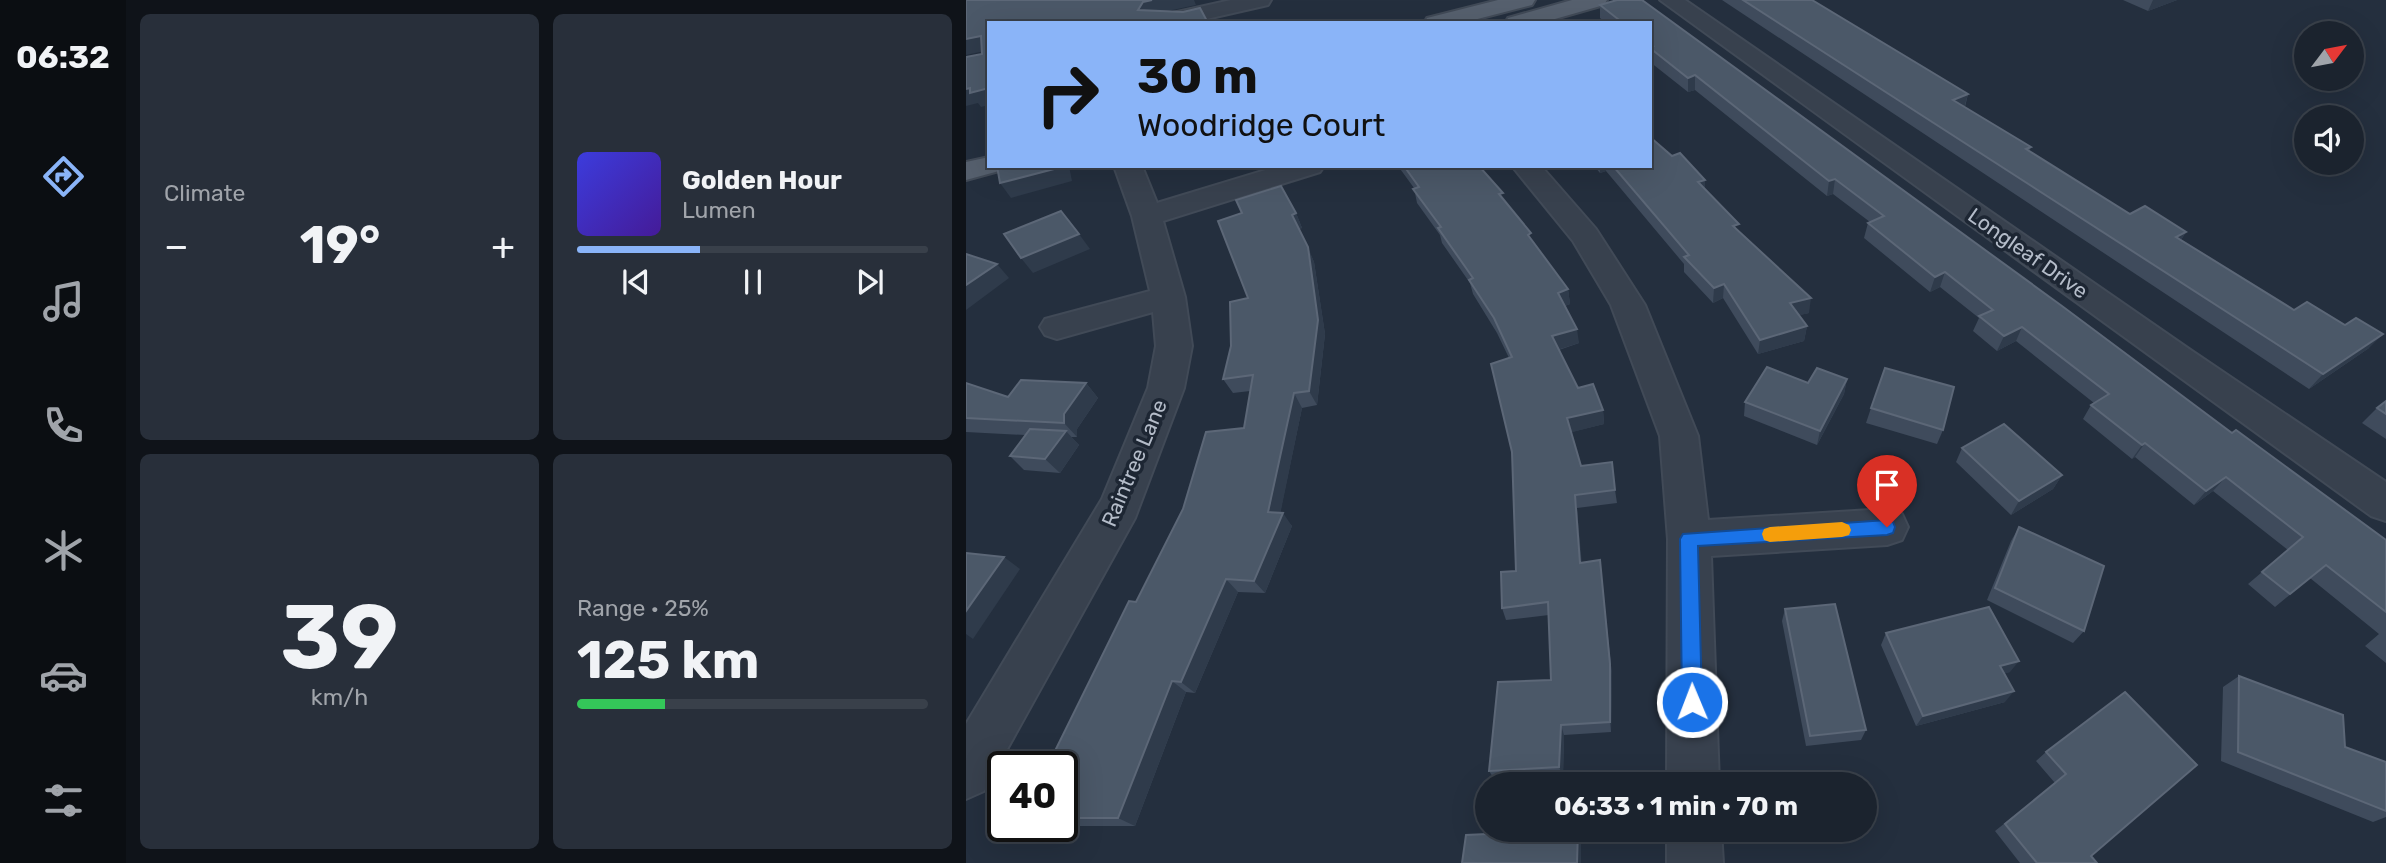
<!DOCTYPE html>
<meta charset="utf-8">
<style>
:root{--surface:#1b232e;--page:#282f3a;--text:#f1f3f6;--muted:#a0a4aa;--line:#39404a;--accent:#8ab4f8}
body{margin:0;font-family:Rubik,sans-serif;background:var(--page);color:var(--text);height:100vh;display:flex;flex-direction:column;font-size:26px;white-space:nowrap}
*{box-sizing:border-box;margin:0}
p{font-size:23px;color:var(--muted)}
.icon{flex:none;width:38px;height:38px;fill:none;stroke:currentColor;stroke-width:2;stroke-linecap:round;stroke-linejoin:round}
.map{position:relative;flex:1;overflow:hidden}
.drawer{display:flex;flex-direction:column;gap:14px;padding:14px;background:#0f1319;width:840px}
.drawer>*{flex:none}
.hud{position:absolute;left:21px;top:21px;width:665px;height:147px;border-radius:0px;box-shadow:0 7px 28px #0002,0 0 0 2px var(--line);background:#8ab4f8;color:#111;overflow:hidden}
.needle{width:46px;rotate:58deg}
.controls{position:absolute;left:1328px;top:21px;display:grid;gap:14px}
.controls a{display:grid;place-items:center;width:70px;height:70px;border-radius:50%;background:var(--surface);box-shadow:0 7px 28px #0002,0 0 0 2px var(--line);font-size:35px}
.speed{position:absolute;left:21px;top:751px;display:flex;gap:14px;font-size:35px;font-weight:700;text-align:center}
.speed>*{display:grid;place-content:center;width:91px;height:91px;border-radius:50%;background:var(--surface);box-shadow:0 7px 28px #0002,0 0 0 2px var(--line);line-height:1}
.speed .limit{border:4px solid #111;border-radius:10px;background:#fff;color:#111}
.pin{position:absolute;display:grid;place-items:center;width:60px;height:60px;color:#fff;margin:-72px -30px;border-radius:50% 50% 50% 0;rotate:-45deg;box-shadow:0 0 7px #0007}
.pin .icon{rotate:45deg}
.me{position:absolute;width:77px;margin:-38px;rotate:359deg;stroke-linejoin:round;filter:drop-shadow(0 0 5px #0008)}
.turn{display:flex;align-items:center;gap:24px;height:147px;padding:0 35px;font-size:32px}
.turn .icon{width:91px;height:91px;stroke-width:2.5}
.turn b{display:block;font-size:49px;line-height:60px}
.big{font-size:52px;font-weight:700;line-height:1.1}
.drawer .widget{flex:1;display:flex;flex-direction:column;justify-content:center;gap:10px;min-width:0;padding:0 24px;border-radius:10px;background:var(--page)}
.drawer .dial{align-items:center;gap:0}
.dial b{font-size:91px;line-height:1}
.song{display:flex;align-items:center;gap:21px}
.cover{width:84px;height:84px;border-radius:10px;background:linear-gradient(135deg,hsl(240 70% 55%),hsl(260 70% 35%))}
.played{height:7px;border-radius:4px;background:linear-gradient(90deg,var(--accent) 35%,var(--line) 35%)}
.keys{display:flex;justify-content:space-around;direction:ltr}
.heat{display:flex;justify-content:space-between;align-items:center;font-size:38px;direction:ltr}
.charge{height:10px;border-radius:5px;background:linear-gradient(90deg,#34c759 25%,var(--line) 0)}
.drawer .tiles{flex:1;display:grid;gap:14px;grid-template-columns:repeat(2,1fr)}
.trip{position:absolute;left:509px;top:772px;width:402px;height:70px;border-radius:35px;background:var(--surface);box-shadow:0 7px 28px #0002,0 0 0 2px var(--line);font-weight:700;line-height:70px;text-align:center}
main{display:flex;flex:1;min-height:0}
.tab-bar{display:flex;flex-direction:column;width:126px;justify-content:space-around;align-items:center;background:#0b0e12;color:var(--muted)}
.tab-bar .icon{width:49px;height:49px}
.tab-bar .on{color:var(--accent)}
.tab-bar b{font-size:32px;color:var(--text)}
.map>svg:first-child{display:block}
</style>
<main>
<nav class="tab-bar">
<b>06:32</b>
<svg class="icon on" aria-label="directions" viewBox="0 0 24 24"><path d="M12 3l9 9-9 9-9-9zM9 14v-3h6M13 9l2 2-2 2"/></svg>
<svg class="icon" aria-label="music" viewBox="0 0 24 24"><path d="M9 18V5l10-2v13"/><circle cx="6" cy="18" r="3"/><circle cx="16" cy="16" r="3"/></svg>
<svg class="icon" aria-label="phone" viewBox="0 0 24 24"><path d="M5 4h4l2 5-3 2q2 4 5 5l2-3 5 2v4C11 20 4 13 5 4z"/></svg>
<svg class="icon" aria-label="climate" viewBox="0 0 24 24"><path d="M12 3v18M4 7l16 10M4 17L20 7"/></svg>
<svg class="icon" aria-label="car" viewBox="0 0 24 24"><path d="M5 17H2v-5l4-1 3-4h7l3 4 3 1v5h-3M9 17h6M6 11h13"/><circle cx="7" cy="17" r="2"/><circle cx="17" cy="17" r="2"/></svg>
<svg class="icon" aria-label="filters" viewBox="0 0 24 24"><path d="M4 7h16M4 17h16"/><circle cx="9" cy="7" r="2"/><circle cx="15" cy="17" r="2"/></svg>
</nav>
<section class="drawer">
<div class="tiles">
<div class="widget"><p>Climate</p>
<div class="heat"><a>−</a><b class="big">19°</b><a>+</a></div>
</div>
<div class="widget">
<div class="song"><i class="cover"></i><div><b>Golden Hour</b><p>Lumen</p></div></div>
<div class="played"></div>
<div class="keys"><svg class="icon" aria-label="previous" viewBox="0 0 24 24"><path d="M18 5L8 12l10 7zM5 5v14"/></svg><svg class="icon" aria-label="pause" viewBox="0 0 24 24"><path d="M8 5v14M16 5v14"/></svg><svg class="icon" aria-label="next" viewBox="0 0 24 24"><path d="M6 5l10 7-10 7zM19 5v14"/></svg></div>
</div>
<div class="widget dial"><b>39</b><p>km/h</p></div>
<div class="widget"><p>Range · 25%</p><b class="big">125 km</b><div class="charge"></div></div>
</div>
</section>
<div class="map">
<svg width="1420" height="863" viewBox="0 0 1420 863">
<rect width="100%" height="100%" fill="#242f3e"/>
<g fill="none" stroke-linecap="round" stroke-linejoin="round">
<!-- minor casing -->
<g stroke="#414a57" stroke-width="4">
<g id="minor">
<polygon points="265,0 305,0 302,5 223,23 181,23 184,18"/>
<polygon points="694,0 719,0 1223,349 1420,482 1420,521 1405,516"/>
<polygon points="148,166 176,166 191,203 313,166 358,166 354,172 197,221 219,297 226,346 218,388 169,518 18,791 0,799 0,724 136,499 182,388 190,346 187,312 91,339 79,335 74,327 79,319 184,291 166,216"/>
<polygon points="546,166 575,166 630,229 679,305 732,436 742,520 921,509 936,514 942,527 936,540 921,545 745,556 753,784 701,784 702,539 694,436 645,305 607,241"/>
<polygon points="701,830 755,830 757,863 701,863"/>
</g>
</g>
<!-- major casing -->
<g stroke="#414a57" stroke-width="4">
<g id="major">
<polygon points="532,0 569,0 566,5 496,23 458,23 461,18"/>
<polygon points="606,0 641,0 638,5 575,23 539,23 542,18"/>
<polygon points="23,157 23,166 36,166 33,171 0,180 0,162"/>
</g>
</g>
<!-- minor -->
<use href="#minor" fill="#38414e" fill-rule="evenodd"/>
<!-- major -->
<use href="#major" fill="#56606e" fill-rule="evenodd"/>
</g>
<!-- wall -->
<g fill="#3f4b5c">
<polygon points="651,0 676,0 1096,306 1266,433 1270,430 1420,540 1420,663 1399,646 1413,634 1344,578 1309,607 1282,584 1322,550 1247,491 1228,505 1169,457 1166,459 1117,419 1125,405 1128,403 1050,341 1031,351 1007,331 1013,318 974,287 964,292 898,238 902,223 904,222 867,194 861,196 729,90 722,92 684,62 684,23 640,23 634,18 634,5"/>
<polygon points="756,0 846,0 1002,94 999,107 1065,147 1063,151 1164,214 1220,232 1215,240 1328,310 1403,348 1343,389"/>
<polygon points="1157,0 1211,0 1182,11"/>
<polygon points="706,156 739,180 739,189 772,230 843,313 833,315 841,326 838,341 792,354 757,298 747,303 718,272 718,264 640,171 634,173 628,166 684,166"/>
<polygon points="432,166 513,166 567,242 602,289 604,304 599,306 613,343 593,350 612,388 637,410 638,424 605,432 615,466 649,490 651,503 611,508 615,563 634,560 646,675 645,732 598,735 597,776 529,780 523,771 585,680 583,615 540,620 536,608 550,571 543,358 531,333 507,294 504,283 476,243 474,235 451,203 448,188"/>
<polygon points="276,213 330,213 336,228 333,229 348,262 359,334 351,405 336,408 314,513 326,526 299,593 272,592 229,693 220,692 169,826 104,826 96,823 96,794 106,772 101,772 96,770 96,766 90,766 83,763 170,602 278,428 284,391 267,393 257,379 282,298"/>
<polygon points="881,379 878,394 851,445 778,416 779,402 842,383"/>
<polygon points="0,383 42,397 120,383 132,398 111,429 111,437 105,437 113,445 94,473 58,470 44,456 59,435 0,432"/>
<polygon points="1420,401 1420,439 1396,423 1411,408"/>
<polygon points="905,408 977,430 971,444 900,423"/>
<polygon points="996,448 1096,475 1087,489 1045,515 990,462"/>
<polygon points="1053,527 1118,631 1107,643 1021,600 1045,541"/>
<polygon points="819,609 900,730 895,740 840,746 816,621"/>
<polygon points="920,633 1044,672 1038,673 1039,702 950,726 915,645"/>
<polygon points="1273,676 1379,747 1420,762 1420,817 1407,822 1255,761 1257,687"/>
<polygon points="1159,692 1125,856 1131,863 1054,863 1029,831 1089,783 1070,761 1080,752"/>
</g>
<!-- shaded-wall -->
<g fill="#2f3b4b">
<polygon points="186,0 228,0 230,5 183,15 172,10 177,2"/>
<polygon points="1187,0 1211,0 1182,11"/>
<polygon points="15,36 23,50 0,55 0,39"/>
<polygon points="729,75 729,90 722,92 722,78"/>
<polygon points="4,88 23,88 23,105 15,107 12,103 0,106 0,89"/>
<polygon points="1002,94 998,108 987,100"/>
<polygon points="103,166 106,181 45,198 34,183 96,167"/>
<polygon points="634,166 639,166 640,171 634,173"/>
<polygon points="869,179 867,194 861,196 863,181"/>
<polygon points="739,180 739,195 732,182"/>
<polygon points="330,213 336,228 332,229 326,215"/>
<polygon points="1220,232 1211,246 1210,237"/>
<polygon points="113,234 124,249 67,273 55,258"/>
<polygon points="342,247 348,262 359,334 351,405 343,391"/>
<polygon points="31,264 43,278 0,310 0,285"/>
<polygon points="979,272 974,287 964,292 969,277"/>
<polygon points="758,284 757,298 747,303 748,288"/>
<polygon points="602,289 604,304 594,308 592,293"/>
<polygon points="845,298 843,313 822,318 824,303"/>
<polygon points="841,326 838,341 792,354 794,340"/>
<polygon points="1056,327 1050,341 1031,351 1038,336"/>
<polygon points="611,329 613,343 588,351 586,336"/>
<polygon points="1417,334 1403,348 1343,389 1357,374"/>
<polygon points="881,379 878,394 851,445 854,431"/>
<polygon points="120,383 132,398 111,429 111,437 98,423 98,414"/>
<polygon points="328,393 336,408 312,525 317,513 326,526 299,593 288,581"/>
<polygon points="637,410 638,424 603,433 601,418"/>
<polygon points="100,431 113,445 94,473 79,459"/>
<polygon points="1179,443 1169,457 1166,459 1176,445"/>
<polygon points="1096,475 1087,489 1045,515 1053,501"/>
<polygon points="1260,477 1247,491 1228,505 1240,491"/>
<polygon points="609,495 611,508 617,576 614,563"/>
<polygon points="38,557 54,569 7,639 0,634 0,611"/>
<polygon points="634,560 646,675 645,732 644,722"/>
<polygon points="260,579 272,592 229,693 215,682"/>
<polygon points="1053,661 1044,672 1025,677 1034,666"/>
<polygon points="206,681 220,692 169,826 152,818"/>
<polygon points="1048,691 1039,702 950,726 957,716"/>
<polygon points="595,725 598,735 597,776 593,767"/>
<polygon points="612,830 615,838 615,863 611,863"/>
</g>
<!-- building -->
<g fill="#4b5868" stroke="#5c6777" stroke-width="2">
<polygon points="0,0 186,0 177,2 172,10 217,12 234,8 242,23 23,23 23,88 4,93 4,88 0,89 0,57 16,54 15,36 0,39"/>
<polygon points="651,0 676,0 1096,306 1266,433 1270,430 1420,540 1420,612 1360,565 1324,594 1296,572 1337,537 1260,477 1240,491 1179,443 1176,445 1125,405 1143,394 1056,327 1038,336 1013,316 1027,310 979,272 969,277 902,223 918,216 869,179 863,181 729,75 722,78 684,48 684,47 687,46 684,44 684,23 657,23 634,5"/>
<polygon points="777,0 846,0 1002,94 987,100 1065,147 1060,149 1164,214 1179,206 1220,232 1210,237 1328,310 1341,302 1379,325 1390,318 1417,334 1357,374"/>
<polygon points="684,137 706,156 714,153 739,180 732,182 773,224 767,226 845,298 824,303 841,326 794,340 758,284 748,288 718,257 723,255 647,166 684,166"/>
<polygon points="31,166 96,166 96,167 34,183"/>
<polygon points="438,166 513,166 537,193 533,194 565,233 562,235 602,289 592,293 611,329 586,336 612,388 627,384 637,410 601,418 615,466 646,462 649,490 609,495 614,563 634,560 644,664 644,722 595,725 593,767 523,771 532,682 585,680 582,602 536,608 535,572 550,571 546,452 525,364 546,357 528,318 503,280 507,278 472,228 475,227 447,189 453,187"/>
<polygon points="315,186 330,213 326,215 342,247 352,320 343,391 328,393 302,512 317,513 288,581 260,579 215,682 206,681 152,818 96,818 96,794 110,763 83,763 163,601 170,602 217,509 240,432 278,428 287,375 257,379 265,346 264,302 282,298 252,221 276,213 270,200"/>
<polygon points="95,211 113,234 55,258 38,234"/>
<polygon points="0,254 31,264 0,285"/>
<polygon points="801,367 842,383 851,368 881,379 854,431 779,402"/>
<polygon points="919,368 988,387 977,430 905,408"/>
<polygon points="55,380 120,383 98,414 98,423 0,418 0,383 42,397"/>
<polygon points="1420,401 1420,414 1411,408"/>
<polygon points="1038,424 1096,475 1053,501 996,448"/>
<polygon points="64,429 100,431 79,459 44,456"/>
<polygon points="1053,527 1138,566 1118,631 1029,588"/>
<polygon points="0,553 38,557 0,611"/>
<polygon points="869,604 900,730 844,736 819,609"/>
<polygon points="1023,607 1053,661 1034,666 1048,691 957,716 920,633"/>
<polygon points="1273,676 1377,715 1379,747 1420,762 1420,811 1272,752"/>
<polygon points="1159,692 1231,765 1125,856 1131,863 1071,863 1039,824 1100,774 1080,752"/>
<polygon points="612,830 611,863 496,863 500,835"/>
</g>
<!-- route -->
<polygon fill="#1a73e8" stroke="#114b97" stroke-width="2" points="921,520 927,522 929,527 927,533 921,535 732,546 736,702 733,710 726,712 719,710 716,702 714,539 717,534"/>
<!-- slow -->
<polygon fill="#f59e0b" points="876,522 883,525 885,530 883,535 876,537 804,542 798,540 796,534 798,529 804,527"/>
<g text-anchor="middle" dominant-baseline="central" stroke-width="7" stroke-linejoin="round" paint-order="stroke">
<!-- street labels -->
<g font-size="21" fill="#b4bcc9" stroke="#1d2633">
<text transform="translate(1062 253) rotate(35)">Longleaf Drive</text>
<text transform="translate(168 463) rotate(-67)">Raintree Lane</text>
</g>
</g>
</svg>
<div class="controls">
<a><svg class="needle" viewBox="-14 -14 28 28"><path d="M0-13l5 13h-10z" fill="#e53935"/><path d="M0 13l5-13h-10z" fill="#a0a4aa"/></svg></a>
<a><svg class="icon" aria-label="sound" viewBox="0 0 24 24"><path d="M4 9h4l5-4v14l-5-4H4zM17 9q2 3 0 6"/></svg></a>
</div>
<div class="speed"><div class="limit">40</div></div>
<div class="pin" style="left:921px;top:527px;background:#d93025"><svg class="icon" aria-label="arrive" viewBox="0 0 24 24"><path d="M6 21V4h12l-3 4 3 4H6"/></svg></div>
<svg class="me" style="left:726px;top:702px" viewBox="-20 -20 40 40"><circle r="17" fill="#1a73e8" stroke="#fff" stroke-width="3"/><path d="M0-11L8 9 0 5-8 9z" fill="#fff"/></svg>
<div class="trip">06:33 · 1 min · 70 m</div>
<div class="hud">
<div class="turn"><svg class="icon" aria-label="right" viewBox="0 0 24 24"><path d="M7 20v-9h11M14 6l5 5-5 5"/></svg><div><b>30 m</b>Woodridge Court</div></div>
</div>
</div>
</main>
